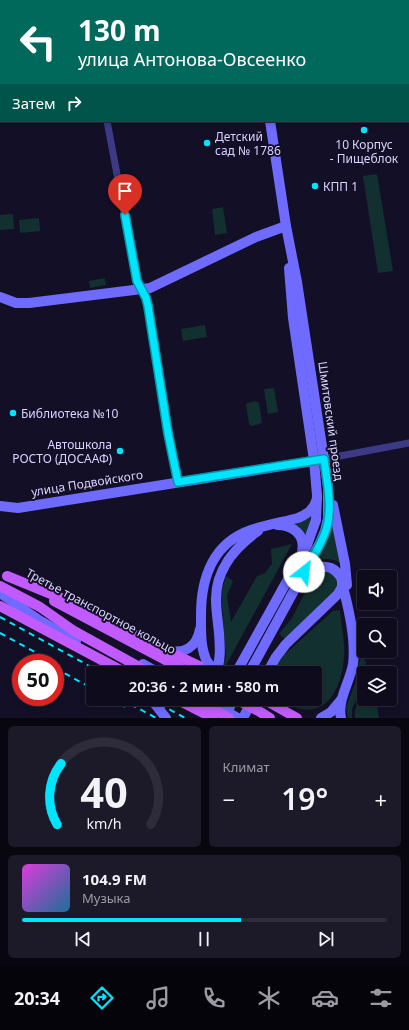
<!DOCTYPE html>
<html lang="ru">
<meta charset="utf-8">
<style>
:root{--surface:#0e0b1c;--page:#1c1929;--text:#f1f3f6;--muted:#9b9ba3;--line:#2e2b3b;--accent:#00e5ff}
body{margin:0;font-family:"Noto Sans",sans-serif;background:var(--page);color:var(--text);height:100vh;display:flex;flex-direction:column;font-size:15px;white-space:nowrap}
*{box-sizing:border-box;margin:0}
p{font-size:13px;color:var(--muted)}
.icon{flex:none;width:22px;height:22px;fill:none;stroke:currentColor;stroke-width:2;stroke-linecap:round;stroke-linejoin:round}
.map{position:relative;height:718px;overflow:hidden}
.details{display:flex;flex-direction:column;gap:8px;padding:8px;background:#08060f;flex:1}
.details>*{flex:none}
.top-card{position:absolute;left:0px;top:0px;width:409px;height:122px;box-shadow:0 2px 6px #0003,0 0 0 1px var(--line);background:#00695c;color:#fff;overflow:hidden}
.buttons{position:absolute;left:357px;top:570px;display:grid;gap:8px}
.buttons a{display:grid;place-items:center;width:40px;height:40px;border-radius:4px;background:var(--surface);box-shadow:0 2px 6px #0003,0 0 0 1px var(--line);font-size:20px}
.speed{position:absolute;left:12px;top:654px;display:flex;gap:8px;font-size:20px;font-weight:700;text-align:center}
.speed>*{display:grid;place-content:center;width:52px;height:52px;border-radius:50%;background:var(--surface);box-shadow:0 2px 6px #0003,0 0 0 1px var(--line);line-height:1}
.speed .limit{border:6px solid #d22;background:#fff;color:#111}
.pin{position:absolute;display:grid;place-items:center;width:34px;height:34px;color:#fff;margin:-41px -17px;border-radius:50% 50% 50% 0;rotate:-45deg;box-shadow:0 0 4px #0007}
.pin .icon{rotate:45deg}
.me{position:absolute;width:44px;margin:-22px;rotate:29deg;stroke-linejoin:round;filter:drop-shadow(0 0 3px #0008)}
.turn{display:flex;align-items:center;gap:14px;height:84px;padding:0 12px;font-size:18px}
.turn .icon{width:52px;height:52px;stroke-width:2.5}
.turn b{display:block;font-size:28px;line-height:34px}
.then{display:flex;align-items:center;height:38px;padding:0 12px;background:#0003;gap:8px;font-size:15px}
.big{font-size:30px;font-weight:600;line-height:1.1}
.details .widget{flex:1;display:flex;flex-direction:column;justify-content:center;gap:6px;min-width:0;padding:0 14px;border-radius:6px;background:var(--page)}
.details .dial{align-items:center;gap:0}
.dial svg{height:104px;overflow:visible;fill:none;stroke:var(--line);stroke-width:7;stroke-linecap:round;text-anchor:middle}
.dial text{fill:var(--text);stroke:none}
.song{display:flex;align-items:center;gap:12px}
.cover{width:48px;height:48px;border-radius:6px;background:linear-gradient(135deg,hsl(300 70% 55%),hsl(200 70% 35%))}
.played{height:4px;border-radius:2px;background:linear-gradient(90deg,var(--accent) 60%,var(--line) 60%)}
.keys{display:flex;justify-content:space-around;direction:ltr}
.heat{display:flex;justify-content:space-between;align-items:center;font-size:22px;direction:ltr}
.details .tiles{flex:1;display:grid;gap:8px;grid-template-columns:1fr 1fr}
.widget:last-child{grid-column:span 2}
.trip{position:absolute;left:86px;top:666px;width:236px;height:40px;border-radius:4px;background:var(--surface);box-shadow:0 2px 6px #0003,0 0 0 1px var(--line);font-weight:600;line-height:40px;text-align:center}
.menu{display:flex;height:64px;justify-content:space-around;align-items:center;background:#06040b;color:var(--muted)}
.menu .icon{width:28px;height:28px}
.menu .on{color:var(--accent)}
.menu b{font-size:18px;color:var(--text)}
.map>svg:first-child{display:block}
</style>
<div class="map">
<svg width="409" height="718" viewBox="0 0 409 718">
<rect width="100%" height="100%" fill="#130f26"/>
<!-- green -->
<g fill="#12302f">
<polygon points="377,174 393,271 378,273 363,176"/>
<polygon points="223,207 227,233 215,235 212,209"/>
<polygon points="13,214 14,229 0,230 0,215"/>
<polygon points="39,218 40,231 20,233 19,220"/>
<polygon points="105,278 106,285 90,288 89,281"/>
<polygon points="205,325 207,337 183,341 181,329"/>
<polygon points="274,388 278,412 268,414 264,389"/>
<polygon points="256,401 259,403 262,423 252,426 249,424 246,404 247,403"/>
<polygon points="313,510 312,518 304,541 294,525 295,520"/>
<path d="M332,525L342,564C333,558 326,558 315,561L325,544Z"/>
<polygon points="292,544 225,667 223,666 226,657 221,594 226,576 233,581 227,596 231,622 257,576 264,574 272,564 271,549"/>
<polygon points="326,572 332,573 338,582 337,588 286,640 279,634 292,618 313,577 320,573"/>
<path d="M340,610C341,625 345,641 344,656C343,681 330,718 298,708C293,706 287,702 282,699H315V673H278L277,664L284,655L333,611Z"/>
<polygon points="362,657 366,662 362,685 352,709 352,718 348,718 346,707 355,684 360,659"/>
<path d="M364,688V699H376L379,718H355C353,709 361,696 364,688Z"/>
</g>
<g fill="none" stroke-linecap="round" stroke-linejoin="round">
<!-- street -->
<g stroke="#3d3a85" stroke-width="7">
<polyline points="84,0 84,1"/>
<polyline points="107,121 137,281 146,297 148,306 167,433 178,482"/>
<polyline points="324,459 409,443"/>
</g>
<!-- secondary -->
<g stroke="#6f6bff" stroke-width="10">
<polyline points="257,1 257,0"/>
<polyline points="0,297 16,303 29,303 150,288 256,237 286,226"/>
<polyline points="333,505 345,564 347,585"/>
<polyline points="0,506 18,508 320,460"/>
<path d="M277,525C293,525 306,535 302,552"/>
<path d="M304,578C312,570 319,564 331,568C335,570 338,573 340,576C343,581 343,586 344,591C350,614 356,641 353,664C350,682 337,700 341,718"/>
<polyline points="0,593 39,620 76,641"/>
<path d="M167,650C184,655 197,647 200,629"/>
<path d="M208,663C200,650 201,630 201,615C201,578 213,543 251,530C266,525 283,522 298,518C308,514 314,509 317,499"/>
<polyline points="143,664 159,673"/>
<path d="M216,673C221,660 220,647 219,633C218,622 216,611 216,599C216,570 235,547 258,531"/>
<polyline points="236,673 307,545 316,520 317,495 314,460 293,318 289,268"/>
<polyline points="249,673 320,543 325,531 328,518 328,486 297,282 286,226 270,121"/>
<polyline points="267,673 276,657 286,644 338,594 342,587 342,582"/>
<polyline points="212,716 221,699"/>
<polyline points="224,718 234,699"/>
<polyline points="243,718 253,699"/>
<polyline points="321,718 331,712 341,700"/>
</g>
<!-- primary -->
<g stroke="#c25bff" stroke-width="10">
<polyline points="7,576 73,603 157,646 214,673"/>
<polyline points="0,586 40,607 74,631 150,673"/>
<polyline points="54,601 190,673"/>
<polyline points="0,606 126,673"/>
<polyline points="263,699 297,718"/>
<polyline points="262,713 270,718"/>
</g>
<!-- rail -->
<g stroke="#00e5ff" stroke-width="2" stroke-dasharray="6 5" stroke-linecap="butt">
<polyline points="0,617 102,673"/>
<polyline points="0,633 55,663"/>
<polyline points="55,668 93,689"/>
<polyline points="111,699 125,707"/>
<polyline points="121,699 156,718"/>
<polyline points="150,699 185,718"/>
</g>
<!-- secondary-bridge -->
<g stroke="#6f6bff" stroke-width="10">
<polyline points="208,663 218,673"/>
<polyline points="151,699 166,718"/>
<polyline points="222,709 238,718"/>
</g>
<!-- primary-bridge -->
<g stroke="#c25bff" stroke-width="10">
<polyline points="176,699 213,718"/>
<polyline points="196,699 229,718"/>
<polyline points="236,699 262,713"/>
</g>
</g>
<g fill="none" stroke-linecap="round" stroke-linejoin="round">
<!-- route casing -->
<g stroke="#0095a6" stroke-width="10">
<path id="route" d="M125,215L137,281L146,298L148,306L168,433L178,482L324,459C327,482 333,508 326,530C321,545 312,559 304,572"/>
</g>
<!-- route -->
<use href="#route" stroke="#00e5ff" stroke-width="7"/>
</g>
<!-- markers -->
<g fill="#00e5ff" stroke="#130f26" stroke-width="1.5">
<circle cx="364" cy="130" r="4"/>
<circle cx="207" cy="143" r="4"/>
<circle cx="315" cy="186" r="4"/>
<circle cx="13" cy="413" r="4"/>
<circle cx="120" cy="451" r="4"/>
</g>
<g text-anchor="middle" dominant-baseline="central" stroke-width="4" stroke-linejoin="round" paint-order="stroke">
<!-- poi labels -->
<g font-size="12" fill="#d9d4ff" stroke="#130f26" text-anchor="start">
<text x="215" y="136">Детский<tspan x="215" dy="14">сад № 1786</tspan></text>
<text x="364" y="144" text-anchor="middle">10 Корпус<tspan x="364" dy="14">- Пищеблок</tspan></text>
<text x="323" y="186">КПП 1</text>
<text x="21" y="413">Библиотека №10</text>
<text x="112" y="444" text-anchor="end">Автошкола<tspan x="112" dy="14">РОСТО (ДОСААФ)</tspan></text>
</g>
<!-- street labels -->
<g font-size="12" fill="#d9d4ff" stroke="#130f26">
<text transform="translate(331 421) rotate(82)">Шмитовский проезд</text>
<text transform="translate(87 483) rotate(-9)">улица Подвойского</text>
<text transform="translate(101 611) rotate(28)">Третье транспортное кольцо</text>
</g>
</g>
</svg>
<div class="buttons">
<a><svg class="icon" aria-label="sound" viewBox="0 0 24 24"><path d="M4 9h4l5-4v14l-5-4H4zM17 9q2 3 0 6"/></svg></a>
<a><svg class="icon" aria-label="search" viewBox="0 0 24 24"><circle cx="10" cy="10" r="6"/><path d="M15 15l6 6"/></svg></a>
<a><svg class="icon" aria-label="layers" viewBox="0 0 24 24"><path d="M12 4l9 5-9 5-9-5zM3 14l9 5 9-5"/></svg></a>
</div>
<div class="speed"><div class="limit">50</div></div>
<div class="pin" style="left:125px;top:215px;background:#d93025"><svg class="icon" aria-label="arrive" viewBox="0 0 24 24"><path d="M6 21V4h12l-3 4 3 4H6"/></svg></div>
<svg class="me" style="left:304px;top:572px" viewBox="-20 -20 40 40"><circle r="19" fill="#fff"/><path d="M0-13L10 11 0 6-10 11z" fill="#00e5ff"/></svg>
<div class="trip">20:36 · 2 мин · 580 m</div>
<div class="top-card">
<div class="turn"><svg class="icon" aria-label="left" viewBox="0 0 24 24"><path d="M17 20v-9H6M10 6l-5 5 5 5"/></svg><div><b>130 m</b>улица Антонова-Овсеенко</div></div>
<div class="then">Затем<svg class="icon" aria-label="right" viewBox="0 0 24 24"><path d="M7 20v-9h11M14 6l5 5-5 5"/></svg></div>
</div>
</div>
<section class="details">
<div class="tiles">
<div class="widget dial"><svg viewBox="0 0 100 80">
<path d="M14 69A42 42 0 1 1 86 69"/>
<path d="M14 69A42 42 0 0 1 17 22" stroke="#00e5ff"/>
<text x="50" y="56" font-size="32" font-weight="700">40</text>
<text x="50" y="72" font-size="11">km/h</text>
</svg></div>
<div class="widget"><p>Климат</p>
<div class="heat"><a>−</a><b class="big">19°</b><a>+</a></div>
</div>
<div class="widget">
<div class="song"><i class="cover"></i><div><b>104.9 FM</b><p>Музыка</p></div></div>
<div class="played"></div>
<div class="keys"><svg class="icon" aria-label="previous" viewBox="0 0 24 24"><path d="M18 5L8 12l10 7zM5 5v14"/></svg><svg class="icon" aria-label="pause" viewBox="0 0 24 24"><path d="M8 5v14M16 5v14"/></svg><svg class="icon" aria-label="next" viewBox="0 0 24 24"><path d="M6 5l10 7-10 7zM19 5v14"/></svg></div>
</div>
</div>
</section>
<nav class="menu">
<b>20:34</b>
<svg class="icon on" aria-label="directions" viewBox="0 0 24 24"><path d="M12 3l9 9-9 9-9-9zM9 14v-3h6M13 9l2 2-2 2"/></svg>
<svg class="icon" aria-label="music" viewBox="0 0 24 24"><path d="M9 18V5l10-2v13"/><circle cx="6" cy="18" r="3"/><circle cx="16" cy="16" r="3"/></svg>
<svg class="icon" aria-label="phone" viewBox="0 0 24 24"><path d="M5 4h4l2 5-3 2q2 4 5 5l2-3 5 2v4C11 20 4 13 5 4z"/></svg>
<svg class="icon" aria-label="climate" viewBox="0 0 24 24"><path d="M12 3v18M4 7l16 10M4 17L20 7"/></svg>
<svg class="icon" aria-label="car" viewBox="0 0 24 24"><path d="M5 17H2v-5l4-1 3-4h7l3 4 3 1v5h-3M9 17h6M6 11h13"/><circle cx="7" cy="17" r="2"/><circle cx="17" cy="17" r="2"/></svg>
<svg class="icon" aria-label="filters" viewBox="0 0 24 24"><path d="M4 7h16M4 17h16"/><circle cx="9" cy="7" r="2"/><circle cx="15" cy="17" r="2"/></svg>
</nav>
